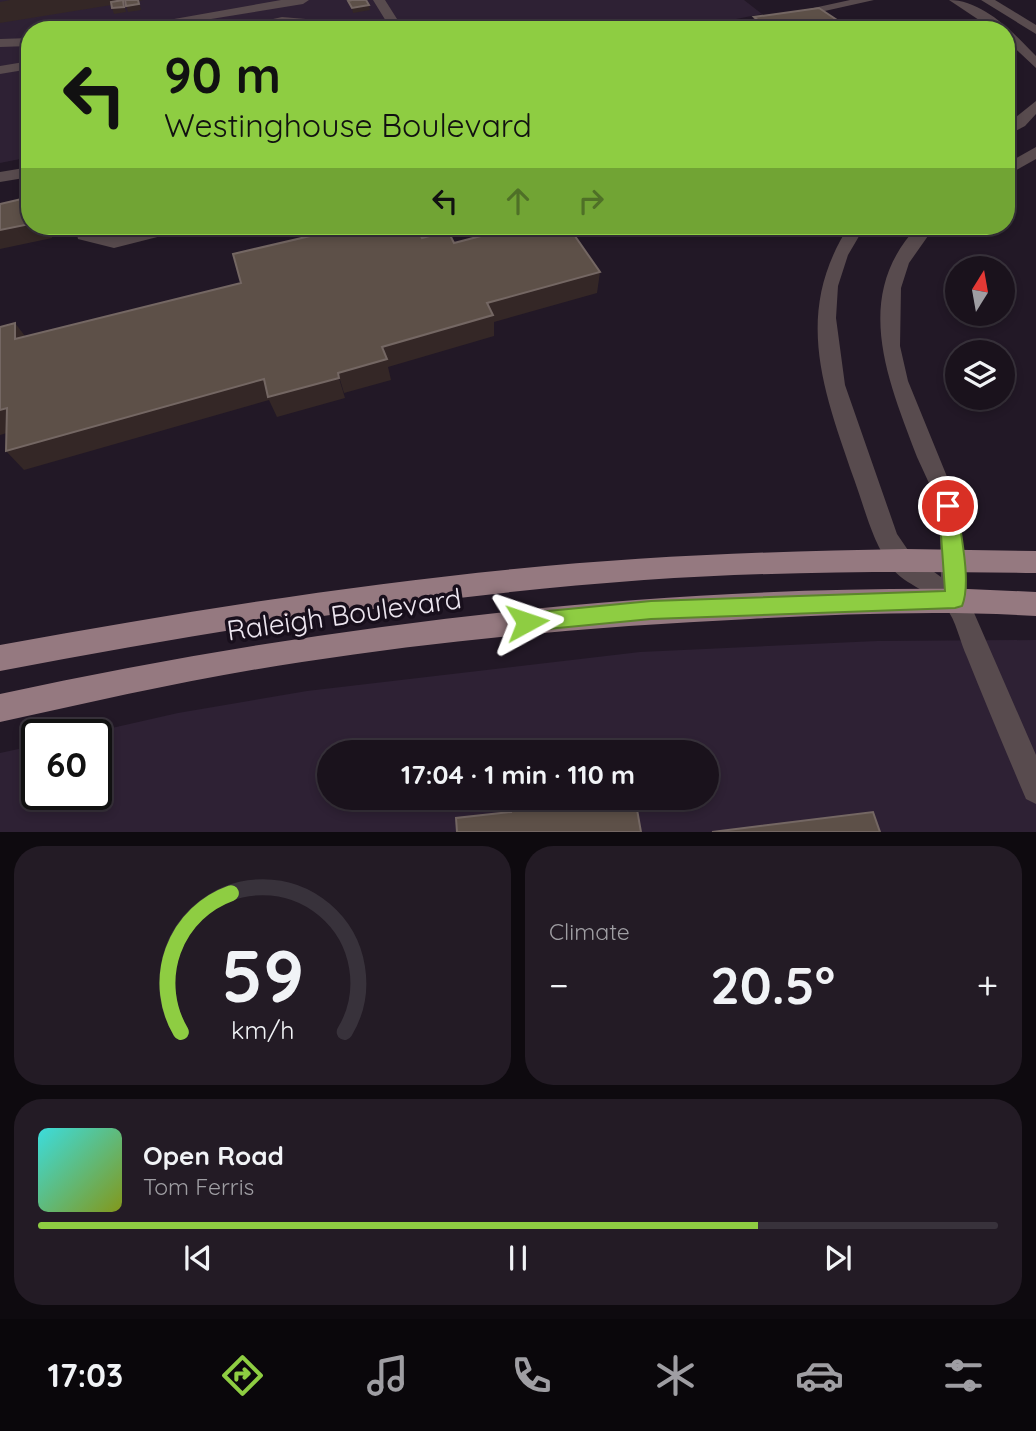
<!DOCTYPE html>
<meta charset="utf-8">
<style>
:root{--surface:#1a121c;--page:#231b25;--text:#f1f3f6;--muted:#9f9ea3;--line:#38323b;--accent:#8ecd42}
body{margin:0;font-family:Quicksand,sans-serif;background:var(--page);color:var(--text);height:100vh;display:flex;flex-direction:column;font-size:26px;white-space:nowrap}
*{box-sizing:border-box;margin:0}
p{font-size:23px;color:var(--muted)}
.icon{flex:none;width:38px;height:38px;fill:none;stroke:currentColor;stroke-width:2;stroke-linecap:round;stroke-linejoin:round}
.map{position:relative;height:832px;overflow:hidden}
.drawer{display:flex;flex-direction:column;gap:14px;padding:14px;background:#0e0a0f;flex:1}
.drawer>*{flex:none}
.guide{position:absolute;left:21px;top:21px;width:994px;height:214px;border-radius:28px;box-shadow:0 4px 10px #0003,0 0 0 2px var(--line);background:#8ecd42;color:#111;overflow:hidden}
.needle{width:46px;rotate:11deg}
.buttons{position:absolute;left:945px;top:256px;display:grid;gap:14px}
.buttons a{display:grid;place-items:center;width:70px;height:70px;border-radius:50%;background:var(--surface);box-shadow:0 4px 10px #0003,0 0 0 2px var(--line);font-size:35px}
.speed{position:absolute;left:21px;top:719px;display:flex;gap:14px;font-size:35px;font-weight:700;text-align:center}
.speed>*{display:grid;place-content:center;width:91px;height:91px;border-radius:50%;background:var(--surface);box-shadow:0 4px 10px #0003,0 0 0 2px var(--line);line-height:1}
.speed .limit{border:4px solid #111;border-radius:10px;background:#fff;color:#111}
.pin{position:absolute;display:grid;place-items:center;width:60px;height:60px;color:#fff;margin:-30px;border:4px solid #fff;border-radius:50%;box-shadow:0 2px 7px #0007}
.me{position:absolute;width:77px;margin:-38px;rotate:85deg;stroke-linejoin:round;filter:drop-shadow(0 0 5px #0008)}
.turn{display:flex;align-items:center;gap:24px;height:147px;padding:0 28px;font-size:32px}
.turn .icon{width:91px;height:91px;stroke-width:2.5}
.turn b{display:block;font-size:49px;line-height:60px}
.lanes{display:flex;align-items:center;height:66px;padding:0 28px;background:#0003;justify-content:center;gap:35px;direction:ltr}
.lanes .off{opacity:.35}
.big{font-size:52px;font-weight:700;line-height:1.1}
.drawer .card{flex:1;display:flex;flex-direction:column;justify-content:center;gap:10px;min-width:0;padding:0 24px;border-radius:28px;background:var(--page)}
.drawer .dial{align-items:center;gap:0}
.dial svg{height:182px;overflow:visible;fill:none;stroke:var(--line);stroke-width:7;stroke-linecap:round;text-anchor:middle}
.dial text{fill:var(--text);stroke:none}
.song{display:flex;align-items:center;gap:21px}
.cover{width:84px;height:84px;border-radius:10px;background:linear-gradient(135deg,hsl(180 70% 55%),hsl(70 70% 35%))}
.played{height:7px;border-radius:4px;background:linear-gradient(90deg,var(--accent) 75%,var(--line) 75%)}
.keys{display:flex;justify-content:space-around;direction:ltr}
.heat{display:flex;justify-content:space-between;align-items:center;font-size:38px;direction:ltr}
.drawer .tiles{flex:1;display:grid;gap:14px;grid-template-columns:1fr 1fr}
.card:last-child{grid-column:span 2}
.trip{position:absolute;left:317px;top:740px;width:402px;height:70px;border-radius:35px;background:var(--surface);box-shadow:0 4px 10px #0003,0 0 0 2px var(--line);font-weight:700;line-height:70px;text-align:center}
.menu{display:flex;height:112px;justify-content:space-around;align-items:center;background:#0a070b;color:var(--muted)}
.menu .icon{width:49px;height:49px}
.menu .on{color:var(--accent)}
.menu b{font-size:32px;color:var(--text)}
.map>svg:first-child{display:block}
</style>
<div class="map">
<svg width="1036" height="833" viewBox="0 0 1036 833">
<rect width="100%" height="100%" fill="#221826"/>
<!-- built -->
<g fill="#2e2134" fill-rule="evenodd">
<polygon points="0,0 744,0 762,14 679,30 30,30 30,157 0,163"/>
<path d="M1036,640V832L0,833V753L37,745V794H96V735H81L178,713L307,691L640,652L877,641ZM329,752H707V798H329Z"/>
</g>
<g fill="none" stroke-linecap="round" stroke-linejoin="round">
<!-- minor -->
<g fill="#584b4e" fill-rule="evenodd">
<polygon points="281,0 309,0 303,4 143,30 112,30"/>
<polygon points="373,0 385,0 404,30 282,25 252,30 223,30 282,17 389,26"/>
<polygon points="850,0 874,0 739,30 713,30"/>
<path d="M949,0C983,0 1014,33 1036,56V68L1006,40V30H994Z"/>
<polygon points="981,0 995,0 1036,25 1036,34"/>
<polygon points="30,38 30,46 0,47 0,39"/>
<polygon points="30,61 30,69 0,74 0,66"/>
<polygon points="1036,101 1036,114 1025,126 1006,136 1006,125"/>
<polygon points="1036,147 1036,159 1006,176 1006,164"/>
<polygon points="30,167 30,177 0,182 0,172"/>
<polygon points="75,226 91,226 92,231 114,236 158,226 187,226 185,230 114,248 78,239"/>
<path d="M849,226H865L848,255L838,286L836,318L845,385L897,534L912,556L941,577C940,554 941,530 937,507C934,491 924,473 917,457C888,380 851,296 918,226H935L909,263L901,288L900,346L908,381L959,506L968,599L1036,755V804L1026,799C1006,752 986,704 967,657C960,642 956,620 946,608C934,592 905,586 891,567C872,541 865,509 854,479C823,389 793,313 849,226Z"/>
</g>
<!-- major -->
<g fill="#957980" fill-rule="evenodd">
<path d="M906,549L1036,551V573C905,571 775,571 644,580C428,596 213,630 0,671V645C171,614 341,586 514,569C644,556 775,551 906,549Z"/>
<path d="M968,589L1036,592V616C940,610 845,614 750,619C600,626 450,639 302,662C200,677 100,700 0,722V694C321,625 640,586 968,589Z"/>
</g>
</g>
<!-- wall -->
<polygon fill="#4c3e34" points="754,17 852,30 751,30"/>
<!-- shaded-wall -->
<g fill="#342726">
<polygon points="10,0 143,0 139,1 141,10 128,12 126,6 138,1 124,3 126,12 114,14 112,8 124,3 0,23 0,2"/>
<polygon points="369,5 370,10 353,13 352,8"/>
<polygon points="30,224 30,226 52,226 52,238 0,249 0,230"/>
<polygon points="600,272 597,293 494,322 494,336 388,367 391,380 344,393 338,373 382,347 487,303"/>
<polygon points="15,323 31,344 15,339"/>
<polygon points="339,378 345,398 277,417 269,400 24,470 6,451 264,379"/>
<polygon points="7,408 24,428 0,435 0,410"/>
</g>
<!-- building -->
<g fill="#5d5048" stroke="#746763" stroke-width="2">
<polygon points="123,0 124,7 112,8 111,2"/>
<polygon points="125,0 138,0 139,4 126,6"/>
<polygon points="352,0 366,0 369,5 352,8 348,1"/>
<polygon points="819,8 852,30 770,30 754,17"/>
<polygon points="30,197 30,224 0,230 0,204"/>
<polygon points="353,226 416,226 422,238 448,231 454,243 519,226 568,226 600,272 487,303 493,315 382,347 387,359 338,373 339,378 268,397 264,379 6,451 7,408 0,410 0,327 15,323 15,339 241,283 233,254"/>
<polygon points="519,798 585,798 586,803 635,798 641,832 457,832 456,818 511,812 509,799"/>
<polygon points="873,812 880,832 712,832"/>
</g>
<!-- route -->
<path fill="#8ecd42" stroke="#5c852b" stroke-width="2" d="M948,499L957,506C960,532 972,582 962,606L955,608L651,619L527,631L521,628L518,622L521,615L527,613L651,601L945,591L939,506Z"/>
<g text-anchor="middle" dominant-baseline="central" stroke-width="7" stroke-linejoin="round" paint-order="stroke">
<!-- near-street labels -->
<g font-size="28" fill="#ede6f0" stroke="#180f1c">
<text transform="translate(344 614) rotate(-8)">Raleigh Boulevard</text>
</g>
</g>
</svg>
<div class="buttons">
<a><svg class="needle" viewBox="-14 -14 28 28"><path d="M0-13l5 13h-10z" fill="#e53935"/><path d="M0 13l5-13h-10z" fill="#9f9ea3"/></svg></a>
<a><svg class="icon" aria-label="layers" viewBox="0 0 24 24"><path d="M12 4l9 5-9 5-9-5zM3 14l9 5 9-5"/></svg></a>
</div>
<div class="speed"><div class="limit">60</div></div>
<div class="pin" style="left:948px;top:506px;background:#d93025"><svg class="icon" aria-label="arrive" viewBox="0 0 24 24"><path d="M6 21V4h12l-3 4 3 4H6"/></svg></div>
<svg class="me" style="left:527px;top:622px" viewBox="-20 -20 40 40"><path d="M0-17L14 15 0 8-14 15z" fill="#8ecd42" stroke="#fff" stroke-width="4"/></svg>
<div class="trip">17:04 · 1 min · 110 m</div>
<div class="guide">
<div class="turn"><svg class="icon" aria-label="left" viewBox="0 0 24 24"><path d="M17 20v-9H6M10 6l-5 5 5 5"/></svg><div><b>90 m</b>Westinghouse Boulevard</div></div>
<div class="lanes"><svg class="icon" aria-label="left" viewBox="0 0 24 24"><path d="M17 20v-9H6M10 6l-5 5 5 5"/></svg><svg class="icon off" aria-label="ahead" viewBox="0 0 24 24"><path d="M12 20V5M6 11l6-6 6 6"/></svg><svg class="icon off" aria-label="right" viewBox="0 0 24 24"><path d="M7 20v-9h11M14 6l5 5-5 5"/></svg></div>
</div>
</div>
<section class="drawer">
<div class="tiles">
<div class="card dial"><svg viewBox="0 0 100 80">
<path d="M14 69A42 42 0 1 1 86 69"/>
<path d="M14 69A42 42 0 0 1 36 8" stroke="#8ecd42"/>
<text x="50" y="56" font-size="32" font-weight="700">59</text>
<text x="50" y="72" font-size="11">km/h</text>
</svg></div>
<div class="card"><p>Climate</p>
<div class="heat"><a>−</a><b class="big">20.5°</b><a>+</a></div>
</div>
<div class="card">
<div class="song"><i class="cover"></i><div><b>Open Road</b><p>Tom Ferris</p></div></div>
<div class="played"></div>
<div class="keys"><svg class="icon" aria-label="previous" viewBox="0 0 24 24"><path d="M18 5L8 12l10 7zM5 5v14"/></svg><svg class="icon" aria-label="pause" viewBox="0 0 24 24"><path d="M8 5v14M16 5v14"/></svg><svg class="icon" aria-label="next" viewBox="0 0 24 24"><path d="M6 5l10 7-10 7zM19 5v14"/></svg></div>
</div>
</div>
</section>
<nav class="menu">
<b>17:03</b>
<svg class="icon on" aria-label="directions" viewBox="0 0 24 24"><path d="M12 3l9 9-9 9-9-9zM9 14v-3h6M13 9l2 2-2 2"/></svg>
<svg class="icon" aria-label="music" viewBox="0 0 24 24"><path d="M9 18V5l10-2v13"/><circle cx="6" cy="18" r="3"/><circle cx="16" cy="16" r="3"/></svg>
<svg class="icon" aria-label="phone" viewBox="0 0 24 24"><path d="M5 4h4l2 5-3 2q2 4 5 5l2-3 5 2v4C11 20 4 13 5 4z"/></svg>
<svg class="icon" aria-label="climate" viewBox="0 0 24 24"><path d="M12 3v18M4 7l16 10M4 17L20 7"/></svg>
<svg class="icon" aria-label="car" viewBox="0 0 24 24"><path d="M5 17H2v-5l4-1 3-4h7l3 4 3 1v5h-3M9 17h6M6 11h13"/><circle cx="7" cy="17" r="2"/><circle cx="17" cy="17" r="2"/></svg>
<svg class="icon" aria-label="filters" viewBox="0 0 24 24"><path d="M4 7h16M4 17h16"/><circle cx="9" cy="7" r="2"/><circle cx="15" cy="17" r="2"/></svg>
</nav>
